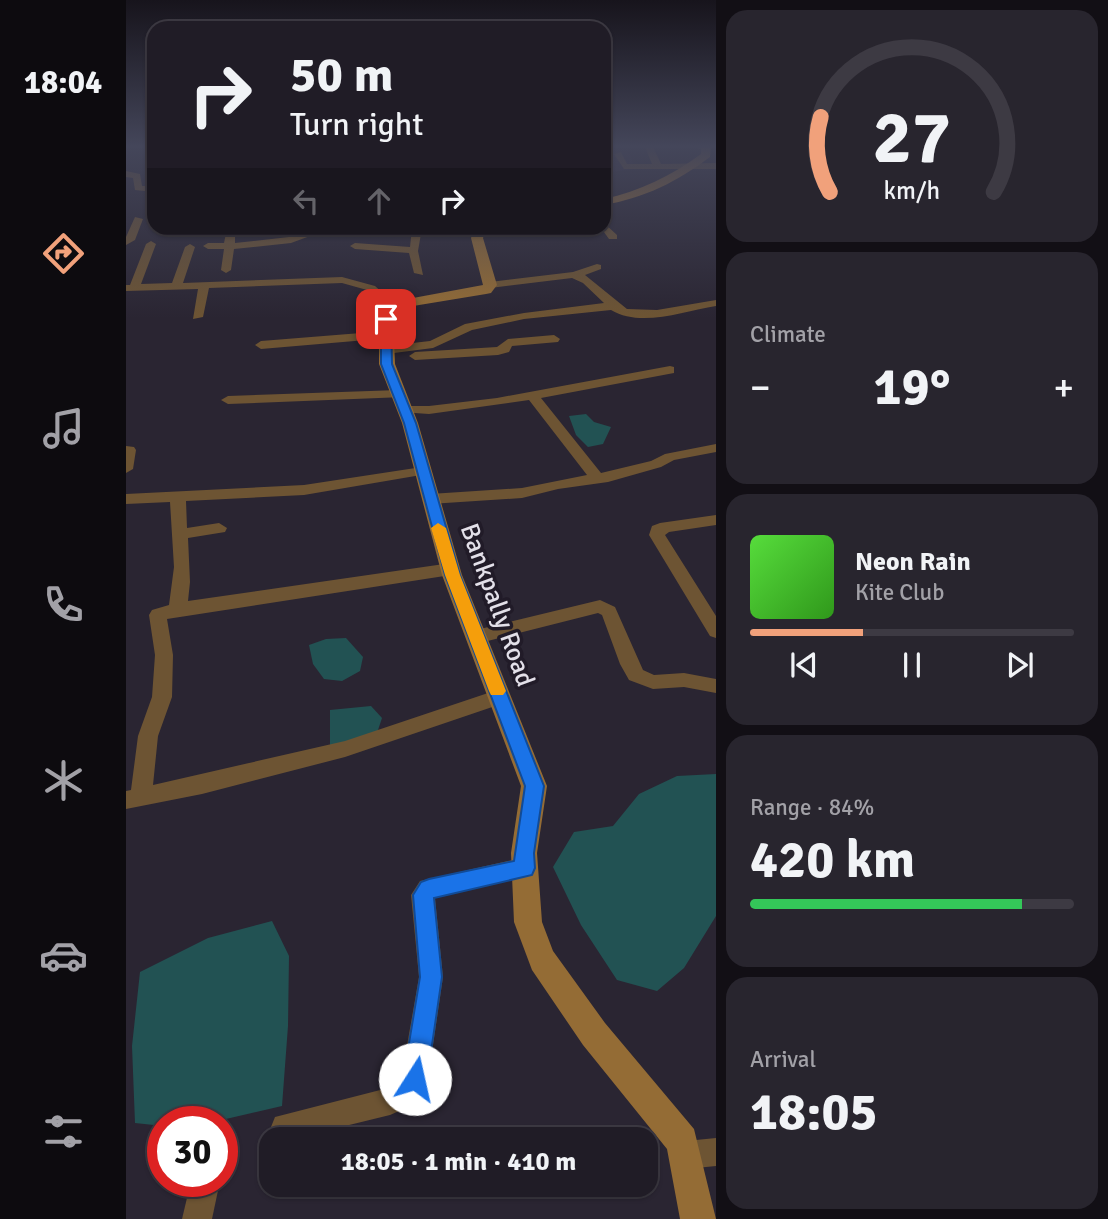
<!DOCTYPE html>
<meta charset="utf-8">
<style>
:root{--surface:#201c26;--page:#28252e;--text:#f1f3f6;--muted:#a2a1a7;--line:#3d3a43;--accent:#f1a17b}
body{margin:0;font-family:Signika,sans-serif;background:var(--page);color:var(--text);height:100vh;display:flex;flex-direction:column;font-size:26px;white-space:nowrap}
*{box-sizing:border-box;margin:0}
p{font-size:23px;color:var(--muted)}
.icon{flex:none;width:38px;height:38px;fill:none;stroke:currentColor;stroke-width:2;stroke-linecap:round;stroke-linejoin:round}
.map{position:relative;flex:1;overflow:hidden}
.sheet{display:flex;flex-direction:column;gap:10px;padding:10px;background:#120f15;width:392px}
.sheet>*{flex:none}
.top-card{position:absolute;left:21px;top:21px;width:464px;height:214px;border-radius:21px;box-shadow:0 2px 5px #0004,0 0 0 2px var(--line);background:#201c26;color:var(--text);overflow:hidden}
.speed{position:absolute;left:21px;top:1106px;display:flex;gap:14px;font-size:35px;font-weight:700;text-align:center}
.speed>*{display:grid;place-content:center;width:91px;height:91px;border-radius:50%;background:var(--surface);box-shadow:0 2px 5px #0004,0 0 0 2px var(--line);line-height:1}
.speed .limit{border:10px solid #d22;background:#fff;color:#111}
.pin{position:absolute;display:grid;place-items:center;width:60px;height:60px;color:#fff;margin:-30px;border-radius:14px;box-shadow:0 4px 10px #0006}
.me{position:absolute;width:77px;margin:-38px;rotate:10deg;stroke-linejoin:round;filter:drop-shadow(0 0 5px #0008)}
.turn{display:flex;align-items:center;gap:24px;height:147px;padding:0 28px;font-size:32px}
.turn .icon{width:91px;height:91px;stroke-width:2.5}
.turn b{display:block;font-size:49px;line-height:60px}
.lanes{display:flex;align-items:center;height:66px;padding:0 28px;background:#0003;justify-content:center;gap:35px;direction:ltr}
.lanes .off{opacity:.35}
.big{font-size:52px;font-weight:700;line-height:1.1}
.sheet .card{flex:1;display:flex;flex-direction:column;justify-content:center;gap:10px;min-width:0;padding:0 24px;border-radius:21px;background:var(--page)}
.sheet .dial{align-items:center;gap:0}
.dial svg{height:182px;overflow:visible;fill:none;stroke:var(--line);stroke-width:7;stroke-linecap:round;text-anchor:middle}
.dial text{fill:var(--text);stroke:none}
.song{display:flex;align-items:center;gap:21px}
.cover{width:84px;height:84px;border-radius:10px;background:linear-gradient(135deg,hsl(110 70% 55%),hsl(110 70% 35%))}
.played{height:7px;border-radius:4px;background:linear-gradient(90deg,var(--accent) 35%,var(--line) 35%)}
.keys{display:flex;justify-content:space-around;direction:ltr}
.heat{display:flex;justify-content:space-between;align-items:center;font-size:38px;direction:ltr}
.charge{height:10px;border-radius:5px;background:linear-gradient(90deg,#34c759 84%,var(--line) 0)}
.trip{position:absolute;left:133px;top:1127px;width:399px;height:70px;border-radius:21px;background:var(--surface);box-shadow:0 2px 5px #0004,0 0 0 2px var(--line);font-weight:700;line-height:70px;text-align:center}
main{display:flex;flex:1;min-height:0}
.dock{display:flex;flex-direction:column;width:126px;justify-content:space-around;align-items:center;background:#0d0b0f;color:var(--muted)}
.dock .icon{width:49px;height:49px}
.dock .on{color:var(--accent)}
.dock b{font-size:32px;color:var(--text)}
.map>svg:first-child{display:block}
</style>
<main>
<nav class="dock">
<b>18:04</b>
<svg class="icon on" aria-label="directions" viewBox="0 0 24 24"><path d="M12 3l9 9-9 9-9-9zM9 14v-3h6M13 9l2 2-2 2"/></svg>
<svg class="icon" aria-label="music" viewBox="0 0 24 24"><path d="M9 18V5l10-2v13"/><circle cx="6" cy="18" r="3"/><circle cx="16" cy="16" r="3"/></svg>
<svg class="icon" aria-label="phone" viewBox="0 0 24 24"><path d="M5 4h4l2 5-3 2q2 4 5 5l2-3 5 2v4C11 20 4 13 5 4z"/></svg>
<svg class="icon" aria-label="climate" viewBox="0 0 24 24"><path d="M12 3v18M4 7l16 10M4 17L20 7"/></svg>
<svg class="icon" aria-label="car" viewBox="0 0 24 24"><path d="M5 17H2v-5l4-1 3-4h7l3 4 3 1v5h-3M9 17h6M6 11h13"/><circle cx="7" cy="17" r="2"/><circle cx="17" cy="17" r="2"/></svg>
<svg class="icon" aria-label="filters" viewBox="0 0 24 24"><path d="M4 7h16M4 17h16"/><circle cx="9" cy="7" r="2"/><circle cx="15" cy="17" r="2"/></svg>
</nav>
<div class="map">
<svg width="590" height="1219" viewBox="0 0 590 1219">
<rect width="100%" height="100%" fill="#2a2532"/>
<!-- built -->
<polygon fill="#32293c" points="502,147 509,169 478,173 478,148"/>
<!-- water -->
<g fill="#225253">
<polygon points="460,414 468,422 485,427 477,444 462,447 450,435 443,416"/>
<polygon points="220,638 237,657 234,671 216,681 198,679 187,664 183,645 200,639"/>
<polygon points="245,706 256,718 251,733 204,746 204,710"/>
<polygon points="590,774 590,916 558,968 531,991 491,980 455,925 427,867 448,832 487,826 513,794 551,776"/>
<polygon points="146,921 163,956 162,1026 156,1106 87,1122 37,1122 37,1126 9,1123 6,1046 14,972 82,938"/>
</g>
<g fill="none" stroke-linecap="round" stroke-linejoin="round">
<!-- street -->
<g fill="#6d5433" fill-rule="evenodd">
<polygon points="519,147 527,147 535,164 590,163 590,169 498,169 488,154 495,152 501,164 526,164"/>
<polygon points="563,147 584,147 584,148 580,150"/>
<polygon points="0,171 14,174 16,186 28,186 28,192 9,190 7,178 0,177"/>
<polygon points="9,217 17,219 9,240 0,245 0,237"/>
<polygon points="478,223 491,235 491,239 483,239 475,228 478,228"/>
<polygon points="96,228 109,230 109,243 163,237 193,228 206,228 165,243 108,249 105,270 100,273 95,270 98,249 82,249 77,246 82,243 98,243 100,233"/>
<polygon points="286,228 296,228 292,251 297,275 288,273 283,253 229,249 224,246 229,243 284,247"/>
<polygon points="25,241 30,244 15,284 46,283 59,247 64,244 69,247 57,283 216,277 249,286 271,306 261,308 241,290 216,283 83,288 77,317 67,319 72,289 0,291 0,285 4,285 20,244"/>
<path d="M471,264L475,265V269L459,275L501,309L531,310L590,300V306C558,311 515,328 485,310L398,319L346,330L307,348L260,354L254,350L260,346L304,341L339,324L398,313L478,303L457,283L446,278L364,288L359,285L364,282L447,272Z"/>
<polygon points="260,331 264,332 264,338 135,349 129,345 135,341"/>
<polygon points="428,335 434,339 432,342 386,346 383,352 372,355 289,360 283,356 289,352 371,347 382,339"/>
<polygon points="544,366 548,367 548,373 415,398 475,473 525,461 539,454 590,444 590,452 548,460 535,467 482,482 432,489 396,498 304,504 296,499 304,494 396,488 461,475 403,400 303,414 274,412 274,406 303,406 371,398"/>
<polygon points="273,390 278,391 278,397 102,404 95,400 102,396"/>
<polygon points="0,446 8,447 10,450 7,469 0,473"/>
<polygon points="296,467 301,468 303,471 301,474 178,495 60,501 61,528 93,523 101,528 99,532 62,538 64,582 62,601 325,563 333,569 325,575 41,619 47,655 46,697 32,736 27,785 219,741 374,689 381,692 384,697 381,702 219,757 76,794 0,809 0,791 5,790 12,736 26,697 29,655 23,615 26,610 43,605 48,567 44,502 0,504 0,494 178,485"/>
<polygon points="590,515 590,525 543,532 539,535 590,616 590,638 584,636 523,535 526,526 534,523"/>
<polygon points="474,600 489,607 517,670 528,675 558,673 590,679 590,693 558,687 527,689 503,680 494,664 476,615 472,613 350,644 344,642 341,637 344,632 350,630"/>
<polygon points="399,857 407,861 410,868 407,875 309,898 317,977 302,1079 299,1089 289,1104 264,1115 166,1139 149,1137 145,1127 149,1117 262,1088 269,1084 276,1074 293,977 285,895 294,881"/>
<polygon points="590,1138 590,1166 560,1169 550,1165 546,1155 550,1145 560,1141"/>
<polygon points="65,1181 94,1181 86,1219 56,1219"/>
</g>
<!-- secondary -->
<g fill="#946c35" fill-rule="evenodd">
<path d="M575,147H585L584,157C551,182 518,198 478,205V199C514,191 545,176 575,154Z"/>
<polygon points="349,228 361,228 357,238 371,285 365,293 360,294 269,309 267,312 269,364 292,423 336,575 421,786 411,853 416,922 427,951 479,1023 568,1129 590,1219 554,1219 541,1149 457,1045 406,970 388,922 385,853 395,786 316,575 276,423 253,364 253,311 260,303 357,285 345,238"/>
</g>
</g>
<!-- sky -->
<linearGradient id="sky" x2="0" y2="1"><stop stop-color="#17141c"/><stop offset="0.46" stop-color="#44465a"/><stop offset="1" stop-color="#44465a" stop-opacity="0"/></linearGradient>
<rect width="590" height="318" fill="url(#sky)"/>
<!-- route -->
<polygon fill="#1a73e8" stroke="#114b97" stroke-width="2" points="260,316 265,319 266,364 290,423 334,575 418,786 408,853 409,868 406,875 308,898 316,977 301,1079 298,1088 289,1091 280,1088 277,1079 294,977 287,895 295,882 303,879 388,861 399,786 319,575 278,423 255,364 255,319"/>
<!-- slow -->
<polygon fill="#f59e0b" points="312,523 320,528 334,575 380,691 377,695 365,695 363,691 319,575 305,528"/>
<g text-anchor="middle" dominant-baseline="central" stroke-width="7" stroke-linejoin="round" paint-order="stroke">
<!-- street labels -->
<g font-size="26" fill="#e3e0e9" stroke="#211b28">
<text transform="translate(371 605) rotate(70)">Bankpally Road</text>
</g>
</g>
</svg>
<div class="speed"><div class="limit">30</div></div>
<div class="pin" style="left:260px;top:319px;background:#d93025"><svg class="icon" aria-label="arrive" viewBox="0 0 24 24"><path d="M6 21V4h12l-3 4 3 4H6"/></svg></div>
<svg class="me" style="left:289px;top:1079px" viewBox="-20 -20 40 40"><circle r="19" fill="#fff"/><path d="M0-13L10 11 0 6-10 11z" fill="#1a73e8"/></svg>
<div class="trip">18:05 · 1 min · 410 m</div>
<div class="top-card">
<div class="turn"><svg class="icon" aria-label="right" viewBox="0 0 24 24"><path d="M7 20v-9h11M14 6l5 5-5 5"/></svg><div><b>50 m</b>Turn right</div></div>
<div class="lanes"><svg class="icon off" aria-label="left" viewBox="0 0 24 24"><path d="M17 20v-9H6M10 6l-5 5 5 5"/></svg><svg class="icon off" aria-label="ahead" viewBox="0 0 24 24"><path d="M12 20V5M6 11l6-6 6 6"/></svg><svg class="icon" aria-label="right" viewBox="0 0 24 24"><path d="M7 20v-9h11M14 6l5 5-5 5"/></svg></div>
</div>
</div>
<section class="sheet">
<div class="card dial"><svg viewBox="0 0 100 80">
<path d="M14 69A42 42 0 1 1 86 69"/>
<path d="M14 69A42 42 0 0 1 10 36" stroke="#f1a17b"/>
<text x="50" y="56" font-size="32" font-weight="700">27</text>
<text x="50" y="72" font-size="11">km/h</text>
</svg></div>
<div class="card"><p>Climate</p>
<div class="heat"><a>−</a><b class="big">19°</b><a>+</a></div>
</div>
<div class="card">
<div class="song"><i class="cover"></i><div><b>Neon Rain</b><p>Kite Club</p></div></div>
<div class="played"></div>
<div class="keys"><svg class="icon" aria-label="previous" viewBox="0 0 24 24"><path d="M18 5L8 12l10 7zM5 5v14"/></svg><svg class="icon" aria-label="pause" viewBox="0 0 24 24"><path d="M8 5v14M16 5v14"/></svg><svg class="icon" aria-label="next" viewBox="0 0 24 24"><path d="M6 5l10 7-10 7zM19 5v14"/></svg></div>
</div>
<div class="card"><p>Range · 84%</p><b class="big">420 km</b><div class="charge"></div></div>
<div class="card"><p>Arrival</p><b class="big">18:05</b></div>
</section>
</main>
